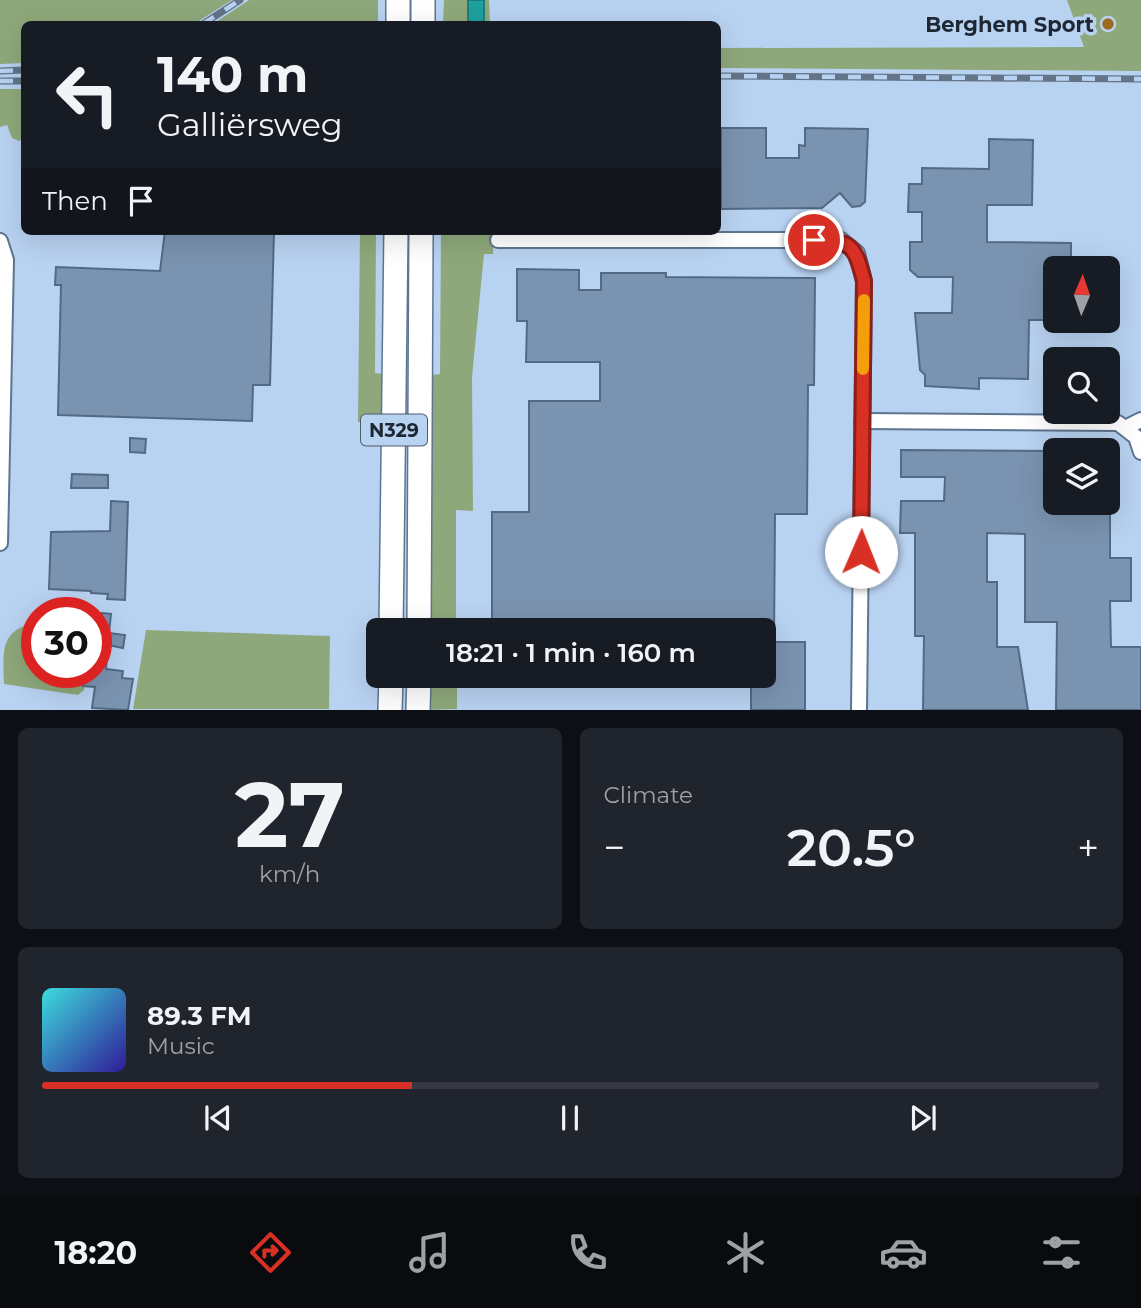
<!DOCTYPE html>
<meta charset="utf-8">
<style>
:root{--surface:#171b24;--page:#20242c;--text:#f1f3f6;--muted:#9ea1a6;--line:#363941;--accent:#d93025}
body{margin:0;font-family:Montserrat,sans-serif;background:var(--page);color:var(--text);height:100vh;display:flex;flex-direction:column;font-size:26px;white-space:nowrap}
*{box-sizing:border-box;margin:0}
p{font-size:23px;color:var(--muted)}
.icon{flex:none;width:38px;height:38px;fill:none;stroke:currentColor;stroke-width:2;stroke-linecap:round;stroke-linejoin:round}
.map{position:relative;height:710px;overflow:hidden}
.sheet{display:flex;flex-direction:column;gap:18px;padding:18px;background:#0d0f14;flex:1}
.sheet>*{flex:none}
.top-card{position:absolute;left:21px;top:21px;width:700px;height:214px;border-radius:10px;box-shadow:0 7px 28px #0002;background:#171b24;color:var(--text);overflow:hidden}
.needle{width:46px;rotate:2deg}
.tools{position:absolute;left:1043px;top:256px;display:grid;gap:14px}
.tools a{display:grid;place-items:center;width:77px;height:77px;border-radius:10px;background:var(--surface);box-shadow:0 7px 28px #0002;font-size:35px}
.speed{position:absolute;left:21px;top:597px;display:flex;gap:14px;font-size:35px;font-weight:700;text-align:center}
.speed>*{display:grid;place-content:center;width:91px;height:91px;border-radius:50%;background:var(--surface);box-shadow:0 7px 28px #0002;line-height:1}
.speed .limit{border:10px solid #d22;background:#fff;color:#111}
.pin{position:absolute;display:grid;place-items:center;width:60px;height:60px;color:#fff;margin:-30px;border:4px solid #fff;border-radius:50%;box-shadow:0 2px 7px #0007}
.me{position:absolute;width:77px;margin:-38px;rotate:1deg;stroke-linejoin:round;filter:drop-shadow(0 0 5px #0008)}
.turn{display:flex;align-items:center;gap:24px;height:147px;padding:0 21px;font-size:32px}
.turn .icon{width:91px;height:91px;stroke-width:2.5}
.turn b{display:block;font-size:49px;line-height:60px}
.then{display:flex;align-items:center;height:66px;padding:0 21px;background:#0003;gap:14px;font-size:26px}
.big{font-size:52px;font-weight:600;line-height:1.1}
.sheet .tile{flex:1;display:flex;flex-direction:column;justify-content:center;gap:10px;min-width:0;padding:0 24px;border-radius:10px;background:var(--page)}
.sheet .dial{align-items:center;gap:0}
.dial b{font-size:91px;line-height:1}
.song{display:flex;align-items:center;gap:21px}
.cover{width:84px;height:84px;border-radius:10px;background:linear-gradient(135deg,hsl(180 70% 55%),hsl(250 70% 35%))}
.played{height:7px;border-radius:4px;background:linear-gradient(90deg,var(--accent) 35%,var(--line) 35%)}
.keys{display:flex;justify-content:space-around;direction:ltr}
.heat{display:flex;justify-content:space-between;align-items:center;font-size:38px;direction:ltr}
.sheet .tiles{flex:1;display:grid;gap:18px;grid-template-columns:1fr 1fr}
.tile:last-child{grid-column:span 2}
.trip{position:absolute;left:366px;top:618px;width:410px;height:70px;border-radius:10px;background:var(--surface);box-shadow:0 7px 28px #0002;font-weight:600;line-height:70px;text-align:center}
.menu{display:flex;height:112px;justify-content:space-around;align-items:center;background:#090b0e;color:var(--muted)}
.menu .icon{width:49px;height:49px}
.menu .selected{color:var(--accent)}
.menu b{font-size:32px;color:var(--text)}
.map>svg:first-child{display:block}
</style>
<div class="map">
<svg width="1141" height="710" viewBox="0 0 1141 710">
<rect width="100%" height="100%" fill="#b8d2f1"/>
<!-- green -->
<g fill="#8ea87b">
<polygon points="0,0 232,0 194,24 24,24 24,63 0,64"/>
<polygon points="249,0 378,0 378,24 213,24"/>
<polygon points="444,0 489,0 490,24 443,24"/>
<polygon points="1067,0 1141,0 1141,71 718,68 718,48 1084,47"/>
<polygon points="0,89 24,89 24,138 19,141 12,138 7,125 0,127"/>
<polygon points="360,231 376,231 375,373 383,374 386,422 358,422"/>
<polygon points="441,231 494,231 493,254 484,254 472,377 473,511 456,510 456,630 425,630 431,375 440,374"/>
<path d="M37,622V672H85L84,690L78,695L4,684C3,649 0,630 37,622Z"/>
<polygon points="146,630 330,636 329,709 133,709"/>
<polygon points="425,676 457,676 457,709 425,710"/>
</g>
<!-- water -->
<rect fill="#1ea09d" stroke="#1e7c7d" stroke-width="2" x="468" y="0" width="16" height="24"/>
<!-- building -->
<g fill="#7a93b0" stroke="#526a85" stroke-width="2">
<polygon points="721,128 766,128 766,158 799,158 799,145 805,146 805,128 868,129 865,202 860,206 852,207 840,193 822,208 721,209"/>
<polygon points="989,139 1033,140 1032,205 987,205 987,242 1071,243 1071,268 1055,268 1055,299 1045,299 1046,320 1029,320 1028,379 979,378 979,389 925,386 925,375 920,370 915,313 952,313 953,277 918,277 910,270 910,242 922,242 922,212 908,212 909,184 922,184 922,168 989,169"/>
<polygon points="165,231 274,231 270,385 253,385 252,421 58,415 61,285 55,285 56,267 160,271"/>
<polygon points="517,269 579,270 579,290 601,290 601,273 666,273 666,277 815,278 814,385 808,385 807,514 775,514 774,642 805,642 805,710 751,710 751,676 763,676 763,625 492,623 492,512 529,512 529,401 600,401 600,362 526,362 527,321 517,321"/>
<polygon points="130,438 146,439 145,453 130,452"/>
<polygon points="901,450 1055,451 1055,502 1110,502 1110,558 1131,558 1131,601 1110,601 1111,647 1141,647 1141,710 1056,710 1057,622 1025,622 1025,534 987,533 987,582 997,582 997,647 1018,647 1028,710 923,710 924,636 915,636 915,533 900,533 901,501 944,501 945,477 901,477"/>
<polygon points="72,474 108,475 108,488 71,488"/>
<polygon points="111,501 128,502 125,600 107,599 108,594 91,593 91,591 49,589 51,532 110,531"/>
<polygon points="102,613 111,614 109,633 125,635 123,648 108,645 106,669 123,671 122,678 133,679 128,710 92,708 95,687 83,686 85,672 96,672"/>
</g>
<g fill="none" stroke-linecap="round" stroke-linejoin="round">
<!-- minor casing -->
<g stroke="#5d7591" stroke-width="18">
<g id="minor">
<polyline points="498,240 841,240 857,253 864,281 859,710"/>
<polyline points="0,241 6,260 0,543"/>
<polyline points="862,421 1118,423 1136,437 1141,452"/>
<polyline points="1127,427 1141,420"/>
</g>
</g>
<!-- primary casing -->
<g stroke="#5d7591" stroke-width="26">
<g id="primary">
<polyline points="398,24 398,0"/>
<polyline points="423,24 423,0"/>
<polyline points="391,630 396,231"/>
<polyline points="419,630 421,231"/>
<polyline points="390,710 391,676"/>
<polyline points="418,710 419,676"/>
</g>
</g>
<!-- minor -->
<use href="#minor" stroke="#fff" stroke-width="14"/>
<!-- primary -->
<use href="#primary" stroke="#fff" stroke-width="23"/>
<!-- rail casing -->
<g stroke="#637488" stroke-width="7">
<g id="rail">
<polyline points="203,24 240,0"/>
<polyline points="0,71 24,70"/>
<polyline points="718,76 1141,79"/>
<polyline points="0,81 24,81"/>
</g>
</g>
<!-- rail -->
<use href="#rail" stroke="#b8d2f1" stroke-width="4.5" stroke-dasharray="13" stroke-linecap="butt"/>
</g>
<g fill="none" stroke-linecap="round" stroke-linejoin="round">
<!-- route casing -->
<g stroke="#8d1f18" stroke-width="18">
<path id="route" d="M814,240C852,240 855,246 864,281L861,552"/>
</g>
<!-- route -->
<use href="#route" stroke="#d93025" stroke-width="12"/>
<!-- slow -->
<polyline stroke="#f59e0b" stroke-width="12" points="863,369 864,300"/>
</g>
<!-- markers -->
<circle fill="#9c6a1f" stroke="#b8d2f1" stroke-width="2.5" cx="1108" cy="24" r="7"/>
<g text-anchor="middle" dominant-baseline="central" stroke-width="7" stroke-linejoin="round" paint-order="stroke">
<!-- shield labels -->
<rect fill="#b8d2f1" stroke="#4c5b6c" stroke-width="2" x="361" y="414.5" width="66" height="31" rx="5"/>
<g font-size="19" font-weight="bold" fill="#1e2833">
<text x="394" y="430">N329</text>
</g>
<!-- poi labels -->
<g font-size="21" font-weight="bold" fill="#1e2833" stroke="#b8d2f1" text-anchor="end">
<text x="1094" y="24">Berghem Sport</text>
</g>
</g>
</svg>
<div class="tools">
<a><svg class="needle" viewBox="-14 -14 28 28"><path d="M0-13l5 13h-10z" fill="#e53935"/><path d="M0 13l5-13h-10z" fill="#9ea1a6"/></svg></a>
<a><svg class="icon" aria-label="search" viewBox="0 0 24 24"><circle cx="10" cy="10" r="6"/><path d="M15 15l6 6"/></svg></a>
<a><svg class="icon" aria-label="layers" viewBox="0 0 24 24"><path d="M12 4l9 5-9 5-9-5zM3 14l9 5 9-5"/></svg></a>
</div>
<div class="speed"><div class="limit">30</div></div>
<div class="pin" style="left:814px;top:240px;background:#d93025"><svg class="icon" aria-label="arrive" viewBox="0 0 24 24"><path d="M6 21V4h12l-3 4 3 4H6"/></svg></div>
<svg class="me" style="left:861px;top:552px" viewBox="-20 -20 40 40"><circle r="19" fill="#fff"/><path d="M0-13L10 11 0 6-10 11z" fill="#d93025"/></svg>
<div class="trip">18:21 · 1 min · 160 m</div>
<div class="top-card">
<div class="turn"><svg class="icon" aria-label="left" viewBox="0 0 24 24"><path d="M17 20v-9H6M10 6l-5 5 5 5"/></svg><div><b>140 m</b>Galliërsweg</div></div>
<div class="then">Then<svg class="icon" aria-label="arrive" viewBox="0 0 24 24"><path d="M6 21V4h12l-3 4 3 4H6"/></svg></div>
</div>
</div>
<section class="sheet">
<div class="tiles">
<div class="tile dial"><b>27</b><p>km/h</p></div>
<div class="tile"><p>Climate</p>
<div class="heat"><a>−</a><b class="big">20.5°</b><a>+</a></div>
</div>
<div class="tile">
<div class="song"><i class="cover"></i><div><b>89.3 FM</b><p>Music</p></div></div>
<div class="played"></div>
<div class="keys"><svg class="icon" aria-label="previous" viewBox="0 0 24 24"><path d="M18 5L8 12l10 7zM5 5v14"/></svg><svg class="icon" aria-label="pause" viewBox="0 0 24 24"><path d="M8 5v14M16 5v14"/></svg><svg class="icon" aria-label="next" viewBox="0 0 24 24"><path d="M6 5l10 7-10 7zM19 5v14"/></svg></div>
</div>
</div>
</section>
<nav class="menu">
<b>18:20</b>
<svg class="icon selected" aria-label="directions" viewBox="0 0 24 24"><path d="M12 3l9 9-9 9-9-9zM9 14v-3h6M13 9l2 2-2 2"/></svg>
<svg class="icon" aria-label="music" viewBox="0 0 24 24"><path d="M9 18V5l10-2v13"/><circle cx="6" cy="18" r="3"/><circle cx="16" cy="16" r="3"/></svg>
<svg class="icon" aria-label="phone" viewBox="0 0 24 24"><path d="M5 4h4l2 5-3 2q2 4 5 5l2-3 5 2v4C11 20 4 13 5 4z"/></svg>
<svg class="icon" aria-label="climate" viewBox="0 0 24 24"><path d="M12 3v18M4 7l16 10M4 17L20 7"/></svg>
<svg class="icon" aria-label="car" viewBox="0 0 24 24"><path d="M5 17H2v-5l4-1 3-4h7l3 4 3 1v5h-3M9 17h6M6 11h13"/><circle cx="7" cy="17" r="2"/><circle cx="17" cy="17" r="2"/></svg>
<svg class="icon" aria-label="filters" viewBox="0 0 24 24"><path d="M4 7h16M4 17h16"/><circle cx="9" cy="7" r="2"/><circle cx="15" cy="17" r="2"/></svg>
</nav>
